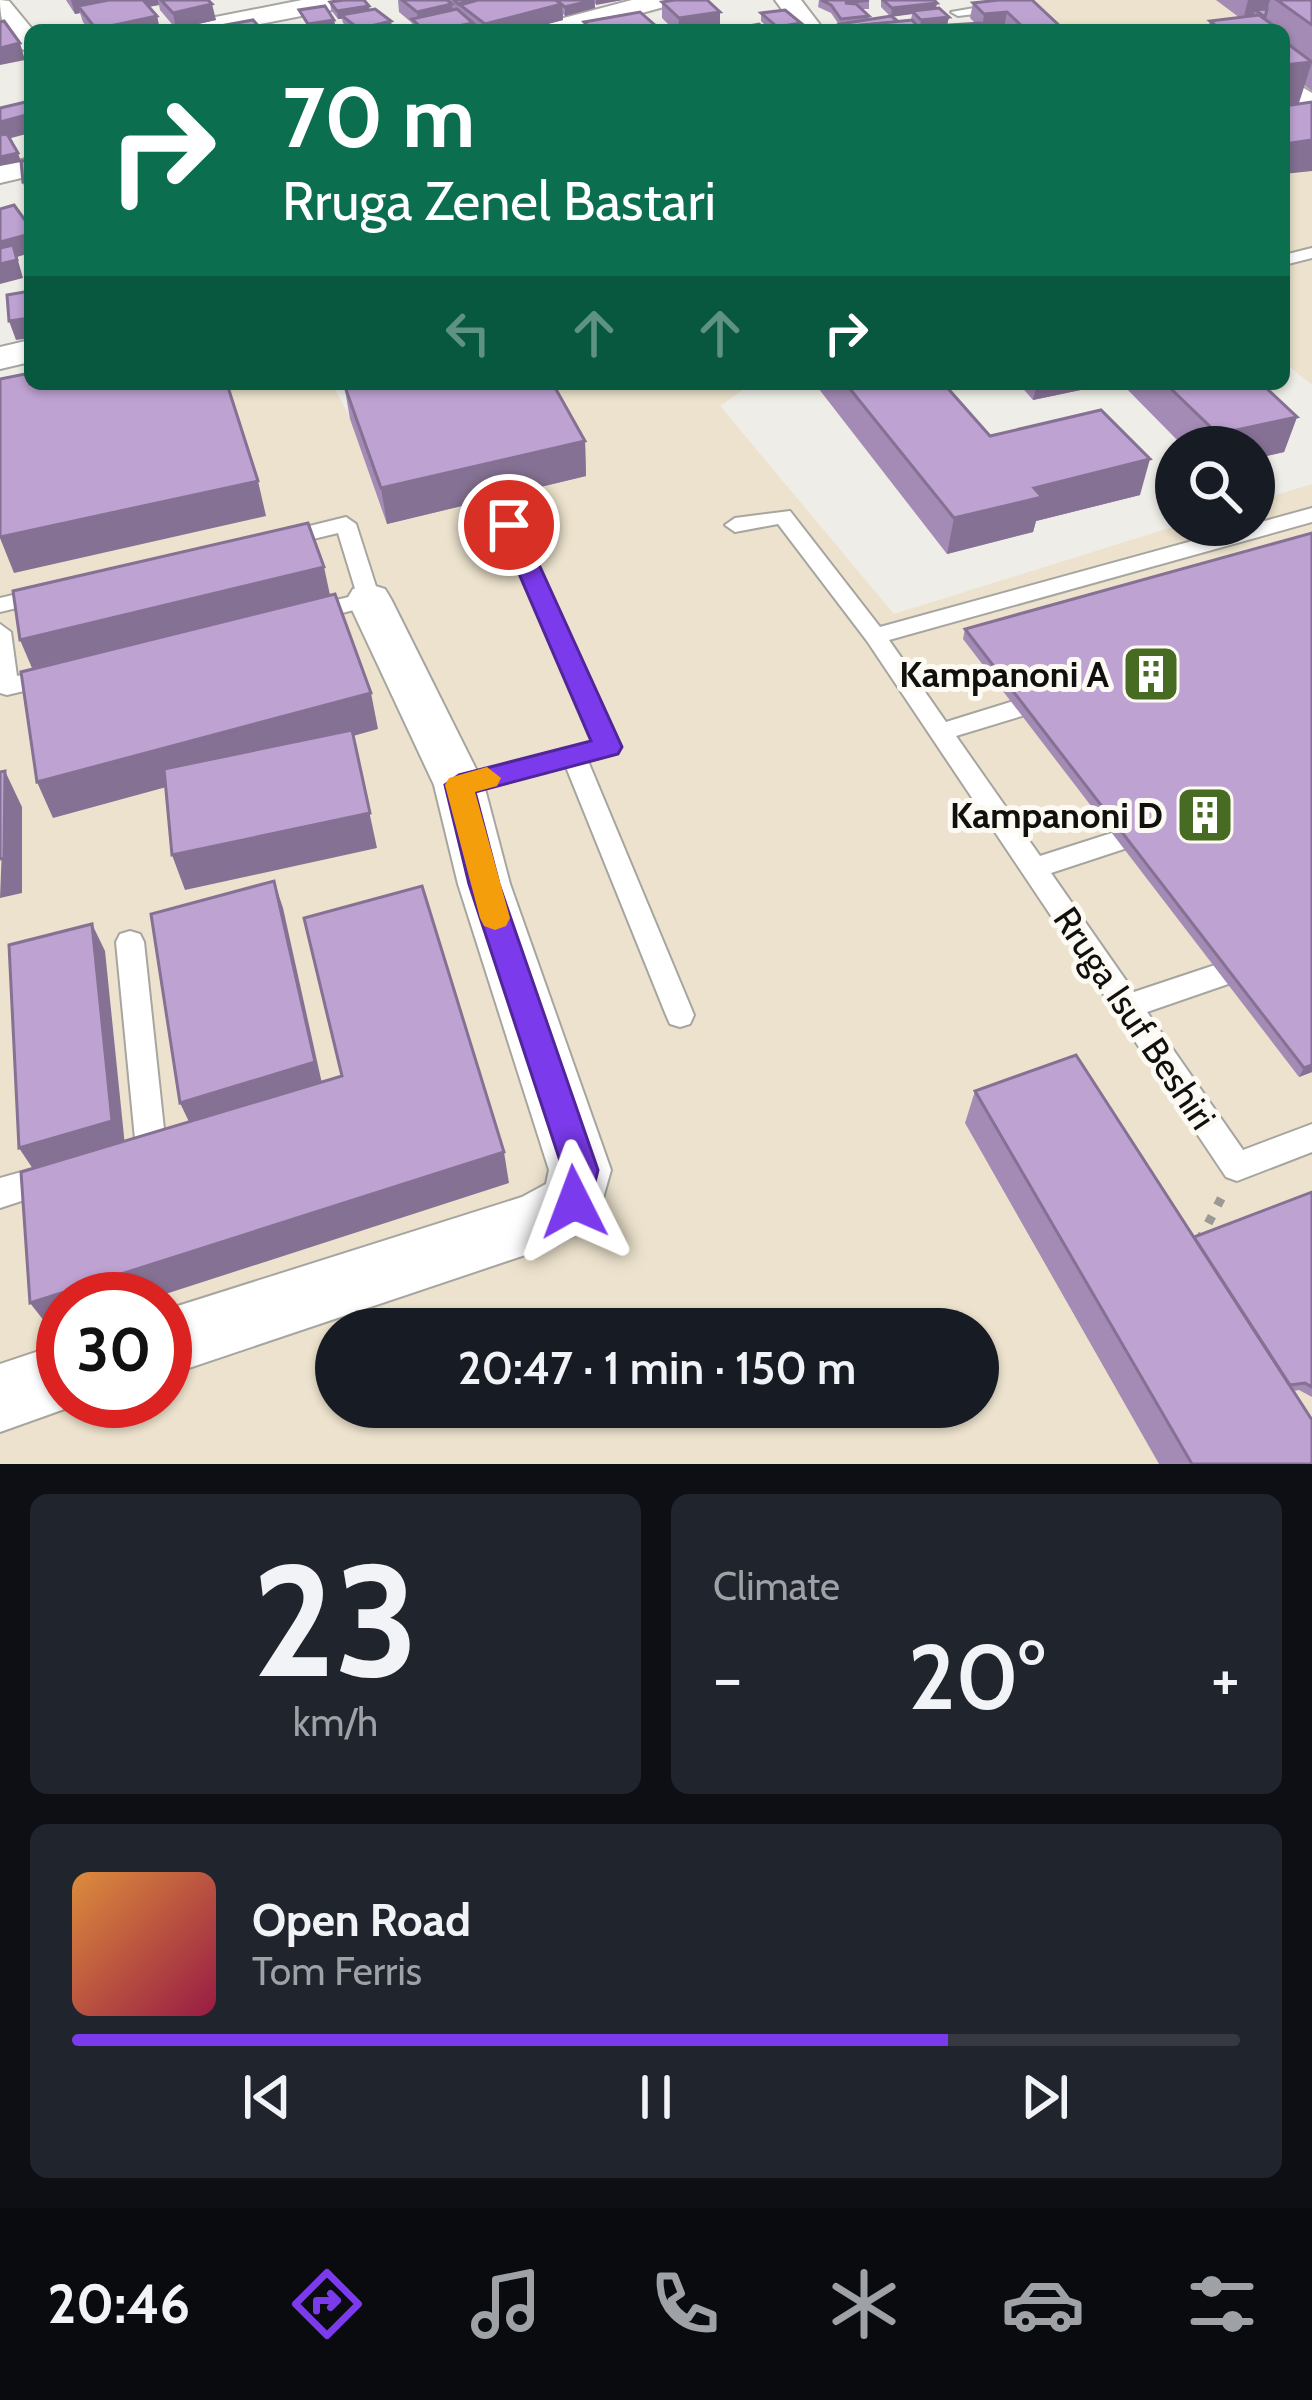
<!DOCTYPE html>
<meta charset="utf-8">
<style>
:root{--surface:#171b24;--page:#20242c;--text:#f1f3f6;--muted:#9ea1a6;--line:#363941;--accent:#7c3aed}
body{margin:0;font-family:Cabin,sans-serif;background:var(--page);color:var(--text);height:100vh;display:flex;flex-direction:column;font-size:45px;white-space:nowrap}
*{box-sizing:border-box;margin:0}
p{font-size:39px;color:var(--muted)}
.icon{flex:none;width:66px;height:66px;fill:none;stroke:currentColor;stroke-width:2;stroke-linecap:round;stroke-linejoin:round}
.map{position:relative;height:1464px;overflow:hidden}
.drawer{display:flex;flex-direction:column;gap:30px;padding:30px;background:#0d0f14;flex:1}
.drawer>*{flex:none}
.guide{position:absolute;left:24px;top:24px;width:1266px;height:366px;border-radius:18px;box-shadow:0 3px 9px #0004;background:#0b6e4f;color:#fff;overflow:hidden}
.tools{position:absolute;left:1155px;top:426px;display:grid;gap:24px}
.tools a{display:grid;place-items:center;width:120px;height:120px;border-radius:50%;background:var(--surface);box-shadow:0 3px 9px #0004;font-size:60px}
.speed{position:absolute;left:36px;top:1272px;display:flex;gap:24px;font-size:60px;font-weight:700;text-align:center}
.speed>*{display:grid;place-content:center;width:156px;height:156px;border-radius:50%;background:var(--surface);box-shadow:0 3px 9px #0004;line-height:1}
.speed .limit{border:18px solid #d22;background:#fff;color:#111}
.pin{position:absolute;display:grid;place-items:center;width:102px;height:102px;color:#fff;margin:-51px;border:6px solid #fff;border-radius:50%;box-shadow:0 3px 12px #0007}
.me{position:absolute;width:132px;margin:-66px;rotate:357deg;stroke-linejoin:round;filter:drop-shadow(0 0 9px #0008)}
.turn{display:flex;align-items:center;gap:42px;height:252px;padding:0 60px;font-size:54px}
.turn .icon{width:156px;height:156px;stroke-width:2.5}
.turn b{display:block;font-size:84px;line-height:102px}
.lanes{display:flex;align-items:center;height:114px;padding:0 60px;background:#0003;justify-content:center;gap:60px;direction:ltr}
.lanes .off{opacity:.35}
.big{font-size:90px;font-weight:600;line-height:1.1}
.drawer .widget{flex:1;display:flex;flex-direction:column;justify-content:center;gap:18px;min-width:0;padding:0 42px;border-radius:18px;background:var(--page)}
.drawer .dial{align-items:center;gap:0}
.dial b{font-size:156px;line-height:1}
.song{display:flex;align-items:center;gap:36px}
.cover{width:144px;height:144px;border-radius:18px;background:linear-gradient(135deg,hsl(30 70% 55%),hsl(340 70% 35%))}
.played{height:12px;border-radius:6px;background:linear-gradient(90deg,var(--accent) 75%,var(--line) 75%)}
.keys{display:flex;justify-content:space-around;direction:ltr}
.heat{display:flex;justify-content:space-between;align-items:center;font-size:66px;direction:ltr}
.drawer .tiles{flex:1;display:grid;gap:30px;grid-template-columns:1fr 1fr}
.widget:last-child{grid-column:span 2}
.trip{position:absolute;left:315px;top:1308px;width:684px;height:120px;border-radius:60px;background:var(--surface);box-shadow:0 3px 9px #0004;font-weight:600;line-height:120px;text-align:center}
.tab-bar{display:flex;height:192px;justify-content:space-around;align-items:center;background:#090b0e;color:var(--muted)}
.tab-bar .icon{width:84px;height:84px}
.tab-bar .active{color:var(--accent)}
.tab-bar b{font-size:54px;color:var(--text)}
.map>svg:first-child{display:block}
</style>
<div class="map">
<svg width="1312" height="1464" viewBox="0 0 1312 1464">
<rect width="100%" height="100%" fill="#efede7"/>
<!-- commercial -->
<g fill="#ece2cd" fill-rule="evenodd">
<polygon points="1027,0 1310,0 1312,107 1284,85 1284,30 1061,30"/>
<polygon points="1312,123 1312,385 1284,362 1284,127"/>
<path d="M147,384H332L351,419L517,384H751L720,406L894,614L1179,525H1254V502L1312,484V1464H0V413ZM63,1299H165V1401H63ZM336,1329H978V1407H336Z"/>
</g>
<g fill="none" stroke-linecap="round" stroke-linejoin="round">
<!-- lane casing -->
<g stroke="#a7a59f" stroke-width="4">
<g id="lane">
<polygon points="1003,3 1008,4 1008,10 958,16 951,12"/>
<polygon points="1312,248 1312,258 1284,265 1284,255"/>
<polygon points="1312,508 1312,522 889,640 946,722 1017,700 1025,703 1029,709 1025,715 956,736 1040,856 1118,831 1127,834 1131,841 1127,848 1051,873 1134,992 1221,963 1231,967 1235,975 1231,983 1147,1012 1243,1150 1312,1124 1312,1152 1237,1181 1226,1177 867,641 778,524 735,532 725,525 735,518 790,511 880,627"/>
<polygon points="346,517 356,524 380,599 377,604 311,621 303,618 300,613 303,608 357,595 338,533 280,547 269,540 273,535"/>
<polygon points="509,518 519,525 620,747 617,753 588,761 694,1015 690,1024 680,1027 670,1024 666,1015 566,767 459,794 450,792 447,785 450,778 459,776 594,742 499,525"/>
<polygon points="42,588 53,595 50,600 0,612 0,598"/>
<polygon points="0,624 11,632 17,676 50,669 62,677 58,683 7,695 0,693"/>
<polygon points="130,931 140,934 144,942 166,1148 162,1158 135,1167 124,1163 120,1153 124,1143 135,1139 116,942 120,934"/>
<polygon points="50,1164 61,1168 65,1178 61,1188 0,1208 0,1178"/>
</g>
</g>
<!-- street casing -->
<g stroke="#a7a59f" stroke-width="4">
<g id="street">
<path d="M0,0L9,1L33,30L30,52C6,46 0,21 0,0Z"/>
<polygon points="302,0 355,0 342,8 230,30 177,30 190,22"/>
<polygon points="632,0 675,0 671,5 580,30 537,30 541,24"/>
<polygon points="775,0 801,0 824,30 797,30"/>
<polygon points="1284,76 1312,93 1312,116 1284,99"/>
<polygon points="30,158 30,176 0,183 0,165"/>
<polygon points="30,340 30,362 0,369 0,347"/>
<polygon points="369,584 385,589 391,599 484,785 510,884 611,1170 596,1223 558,1244 165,1376 165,1310 522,1197 546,1184 549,1170 458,884 434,785 347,599 353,589"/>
<polygon points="63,1343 63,1401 87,1401 0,1432 0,1364"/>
</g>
</g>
<!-- path -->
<polyline stroke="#9a9994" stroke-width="9" stroke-dasharray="8 12" stroke-linecap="butt" points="1199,1241 1223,1195"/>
<!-- lane -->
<use href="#lane" fill="#fff" fill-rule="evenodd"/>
<!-- street -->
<use href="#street" fill="#fff" fill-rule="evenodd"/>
</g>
<!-- wall -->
<g fill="#a38bb5" fill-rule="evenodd">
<polygon points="66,0 208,0 216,20 176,29 160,10 159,5 149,7 157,16 160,30 89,30 83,22 80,13 75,14"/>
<polygon points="398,0 623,0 595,4 595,8 565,16 563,14 563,20 525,30 413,30 412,23 399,12"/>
<path d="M819,0H869V9H862L869,16V19L890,16L881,7V0H934L937,3L936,8L949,17L947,25L920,28V30H840V26L831,13L818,7ZM912,14L911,20L899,22L892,16Z"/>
<polygon points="999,0 1064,30 1007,30 1004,28 987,30 948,30 948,25 975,23 970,18 973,3"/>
<polygon points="1216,0 1312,0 1312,91 1304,85 1284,105 1284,30 1207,30 1210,21 1240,18"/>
<polygon points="330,2 369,10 391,21 392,30 351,30 343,23 342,19 338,19 331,10"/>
<polygon points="662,2 720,12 720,28 674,30 662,18"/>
<polygon points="761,13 801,23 800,30 770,30 761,21"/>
<polygon points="344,384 585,441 586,476 387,524 350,419"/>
<polygon points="815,384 944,384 990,436 1140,495 1036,521 1033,532 947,554"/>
<polygon points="1019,384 1109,384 1033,400"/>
<polygon points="1122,384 1262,384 1297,417 1284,452 1254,459 1254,447 1184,447"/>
<polygon points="1312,533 1312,1072 1299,1077 963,639 965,629"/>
<polygon points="975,1091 1194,1237 1312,1192 1312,1397 1299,1390 1293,1391 1312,1464 1159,1464 965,1123"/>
</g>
<!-- shaded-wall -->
<g fill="#857193">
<polygon points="71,0 130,0 78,6 80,13 75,14"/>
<polygon points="144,0 158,0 159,5 146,7"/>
<polygon points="594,0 595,8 565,16 565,7"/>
<polygon points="596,0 623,0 596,5"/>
<polygon points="1248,0 1270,0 1265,17 1255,10 1253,18 1243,20"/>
<polygon points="937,3 935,11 912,11 912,14 891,17 892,8"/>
<polygon points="212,4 216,20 176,29 173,13"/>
<polygon points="452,4 453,20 418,24 417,12"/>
<polygon points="562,4 563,20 525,30 485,30 485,24"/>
<polygon points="369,6 370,14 341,15 342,19 338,19 337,11"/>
<polygon points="720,12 720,28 705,30 678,30 679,18"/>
<polygon points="1007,12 1004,28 982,30 984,14"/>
<polygon points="157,16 160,30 96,29"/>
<polygon points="949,17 947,25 920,28 921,20"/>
<polygon points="334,20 336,28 309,30 308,24"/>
<polygon points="391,21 392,30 359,30 359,29"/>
<polygon points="473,23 473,30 438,30"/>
<polygon points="801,23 800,30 777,30 777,27"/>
<polygon points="20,43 25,60 0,65 0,48"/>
<polygon points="1312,62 1299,103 1284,105 1284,65"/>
<polygon points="30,114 30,133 0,141 0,122"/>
<polygon points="1312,140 1312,171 1284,174 1284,144"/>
<polygon points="18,153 21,162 0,166 0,157"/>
<polygon points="30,181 30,199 28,200 23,182"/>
<polygon points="30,234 30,253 17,257 23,278 0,284 0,242"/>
<polygon points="30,318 30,338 16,340 9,321"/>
<polygon points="1037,384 1109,384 1033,400"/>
<polygon points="1297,417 1284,452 1254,459 1254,447 1213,447 1218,434"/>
<polygon points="585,441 586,476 387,524 381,488"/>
<polygon points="1150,459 1140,495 1036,521 1033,532 947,554 954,518 1034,488"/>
<polygon points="258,481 266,516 14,573 0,538 0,537"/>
<polygon points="324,567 330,595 32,668 20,640"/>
<polygon points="371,693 378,729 353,736 377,848 185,890 172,855 353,736 53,818 37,782"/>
<polygon points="5,771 22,807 22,893 0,898"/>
<polygon points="274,881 283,908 323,1088 192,1128 180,1103"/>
<polygon points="92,924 105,951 125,1146 35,1172 19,1148"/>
<polygon points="1312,1065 1312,1072 1299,1077 1304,1068"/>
<polygon points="504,1152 509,1183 150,1299 63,1299 63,1327 52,1331 30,1303"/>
</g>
<!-- building -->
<g fill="#bea2d2" stroke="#857193" stroke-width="3">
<polygon points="109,0 143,0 157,16 96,29 78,6"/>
<polygon points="161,0 208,0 212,4 173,13"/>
<polygon points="344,0 364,0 369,6 337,11 330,2"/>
<polygon points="402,0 447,0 452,4 417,12"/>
<polygon points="454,0 478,0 458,4"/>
<polygon points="478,0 556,0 562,4 485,24 460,5"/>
<polygon points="556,0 594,0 565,7"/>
<polygon points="675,0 707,0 720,12 679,18 662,2"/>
<polygon points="821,0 869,0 845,3 856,4 869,16 841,19 831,5"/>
<polygon points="883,0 934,0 937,3 892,8"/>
<polygon points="999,0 1032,0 1064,30 1026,30 1007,12 984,14 973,3"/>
<polygon points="1277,0 1312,0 1312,25"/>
<polygon points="325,6 334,20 308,24 299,10"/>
<polygon points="939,8 949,17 921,20 912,11"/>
<polygon points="375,9 391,21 359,29 341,15"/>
<polygon points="457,9 473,23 438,30 424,30 412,19"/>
<polygon points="1267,9 1265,17 1255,10"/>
<polygon points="785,10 801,23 777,27 761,13"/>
<polygon points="640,12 657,27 644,30 592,30 584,22"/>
<polygon points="1259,15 1280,30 1221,30 1210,21"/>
<polygon points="891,16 899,22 853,26 852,30 848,30 840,24"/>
<polygon points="253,20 262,30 210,30 209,28"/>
<polygon points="912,20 920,29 856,30 853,26"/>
<polygon points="4,21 20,43 0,48 0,22"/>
<polygon points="981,23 987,30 952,30 948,25"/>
<polygon points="759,24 765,30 728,30"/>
<polygon points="1284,41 1312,62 1284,65"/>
<polygon points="30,101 30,114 0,122 0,108"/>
<polygon points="1312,102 1312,140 1284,144 1284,106"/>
<polygon points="7,134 18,153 0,157 0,135"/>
<polygon points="30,160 30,181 23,182 21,161"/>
<polygon points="14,205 30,227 30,234 0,242 0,209"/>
<polygon points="13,245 17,260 0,264 0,248"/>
<polygon points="30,291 30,318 9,321 7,295"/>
<polygon points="30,373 30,384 227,384 258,481 0,537 0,379"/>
<polygon points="344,384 553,384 585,441 381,488"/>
<polygon points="846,384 944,384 990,436 1101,410 1150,459 1034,488 1042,497 954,518"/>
<polygon points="1166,384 1262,384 1297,417 1218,434"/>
<polygon points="308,523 324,567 20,640 13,591"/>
<polygon points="1312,533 1312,1065 1304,1068 965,629"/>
<polygon points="335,594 371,693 37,782 21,672"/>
<polygon points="352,730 370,813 172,855 164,769"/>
<polygon points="5,771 4,858 0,859 0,772"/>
<polygon points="274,881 315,1062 180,1103 151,914"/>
<polygon points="422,886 504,1152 30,1303 21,1172 342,1076 304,918"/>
<polygon points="92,924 112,1121 19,1148 9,945"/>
<polygon points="1076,1055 1312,1420 1312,1464 1192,1464 975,1091"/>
<polygon points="1312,1192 1312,1387 1305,1383 1290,1385 1194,1237"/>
</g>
<!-- route -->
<polygon fill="#7c3aed" stroke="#51269a" stroke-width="3" points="509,517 521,525 622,747 618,754 475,792 499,884 598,1170 587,1214 574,1219 562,1214 557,1202 563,1170 469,884 445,785 459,775 591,741 498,525"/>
<!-- slow -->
<polygon fill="#f59e0b" points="487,767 501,778 497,786 475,792 510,918 506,926 495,930 484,926 480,918 445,785 449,778"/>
<!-- icons -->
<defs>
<g id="building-square" transform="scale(3)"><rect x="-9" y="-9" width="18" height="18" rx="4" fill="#476b23" stroke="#fdfaf4"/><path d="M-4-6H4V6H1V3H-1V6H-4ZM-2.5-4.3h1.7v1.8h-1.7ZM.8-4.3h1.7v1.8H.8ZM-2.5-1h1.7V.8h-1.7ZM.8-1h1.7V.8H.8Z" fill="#fff"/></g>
</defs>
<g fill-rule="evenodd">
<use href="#building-square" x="1151" y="674"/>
<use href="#building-square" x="1205" y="815"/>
</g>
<g text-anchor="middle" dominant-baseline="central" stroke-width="10" stroke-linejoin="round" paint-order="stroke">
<!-- poi labels -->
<g font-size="36" font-weight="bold" fill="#10100e" stroke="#fdfaf4" text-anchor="end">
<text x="1109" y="674">Kampanoni A</text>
<text x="1163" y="815">Kampanoni D</text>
</g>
<!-- street labels -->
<g font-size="36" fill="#10100e" stroke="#fdfaf4">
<text transform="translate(1135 1018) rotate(56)">Rruga Isuf Beshiri</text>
</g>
</g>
</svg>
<div class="tools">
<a><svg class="icon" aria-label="search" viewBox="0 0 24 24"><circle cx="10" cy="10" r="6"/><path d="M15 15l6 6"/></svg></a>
</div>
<div class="speed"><div class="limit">30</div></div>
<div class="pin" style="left:509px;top:525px;background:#d93025"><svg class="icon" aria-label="arrive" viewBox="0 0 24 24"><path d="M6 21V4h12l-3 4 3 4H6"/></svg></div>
<svg class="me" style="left:574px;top:1202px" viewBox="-20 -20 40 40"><path d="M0-17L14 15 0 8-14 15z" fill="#7c3aed" stroke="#fff" stroke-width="4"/></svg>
<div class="trip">20:47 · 1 min · 150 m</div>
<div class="guide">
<div class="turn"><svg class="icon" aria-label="right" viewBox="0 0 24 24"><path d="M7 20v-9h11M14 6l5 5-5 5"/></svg><div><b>70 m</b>Rruga Zenel Bastari</div></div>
<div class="lanes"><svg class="icon off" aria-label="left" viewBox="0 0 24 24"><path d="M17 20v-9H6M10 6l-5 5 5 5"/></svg><svg class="icon off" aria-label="ahead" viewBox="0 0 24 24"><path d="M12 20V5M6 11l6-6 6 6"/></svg><svg class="icon off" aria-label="ahead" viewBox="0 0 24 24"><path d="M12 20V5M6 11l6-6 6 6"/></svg><svg class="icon" aria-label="right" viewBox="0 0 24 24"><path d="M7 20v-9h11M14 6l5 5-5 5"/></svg></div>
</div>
</div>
<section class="drawer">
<div class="tiles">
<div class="widget dial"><b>23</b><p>km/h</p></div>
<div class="widget"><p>Climate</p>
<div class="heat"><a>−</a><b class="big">20°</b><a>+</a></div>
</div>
<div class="widget">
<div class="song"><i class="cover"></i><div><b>Open Road</b><p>Tom Ferris</p></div></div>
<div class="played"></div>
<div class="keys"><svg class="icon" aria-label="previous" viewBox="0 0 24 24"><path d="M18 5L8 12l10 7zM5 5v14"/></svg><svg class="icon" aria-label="pause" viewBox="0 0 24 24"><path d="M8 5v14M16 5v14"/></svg><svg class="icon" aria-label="next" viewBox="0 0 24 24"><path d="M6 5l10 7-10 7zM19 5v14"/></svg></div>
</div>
</div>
</section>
<nav class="tab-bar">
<b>20:46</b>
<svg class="icon active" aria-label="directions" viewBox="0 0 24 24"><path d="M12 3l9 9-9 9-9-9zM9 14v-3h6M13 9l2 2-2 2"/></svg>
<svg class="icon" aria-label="music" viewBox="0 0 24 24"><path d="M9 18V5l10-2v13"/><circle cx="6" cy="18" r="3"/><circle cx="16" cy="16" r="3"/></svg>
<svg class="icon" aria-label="phone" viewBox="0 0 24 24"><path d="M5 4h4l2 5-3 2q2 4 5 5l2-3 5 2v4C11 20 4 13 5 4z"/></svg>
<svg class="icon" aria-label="climate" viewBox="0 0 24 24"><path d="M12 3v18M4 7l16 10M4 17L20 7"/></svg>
<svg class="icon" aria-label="car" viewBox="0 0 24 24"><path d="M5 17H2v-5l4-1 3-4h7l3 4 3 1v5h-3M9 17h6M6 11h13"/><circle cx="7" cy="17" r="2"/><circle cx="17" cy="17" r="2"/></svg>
<svg class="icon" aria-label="filters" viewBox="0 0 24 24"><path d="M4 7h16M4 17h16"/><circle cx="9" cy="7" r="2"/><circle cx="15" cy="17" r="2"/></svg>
</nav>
